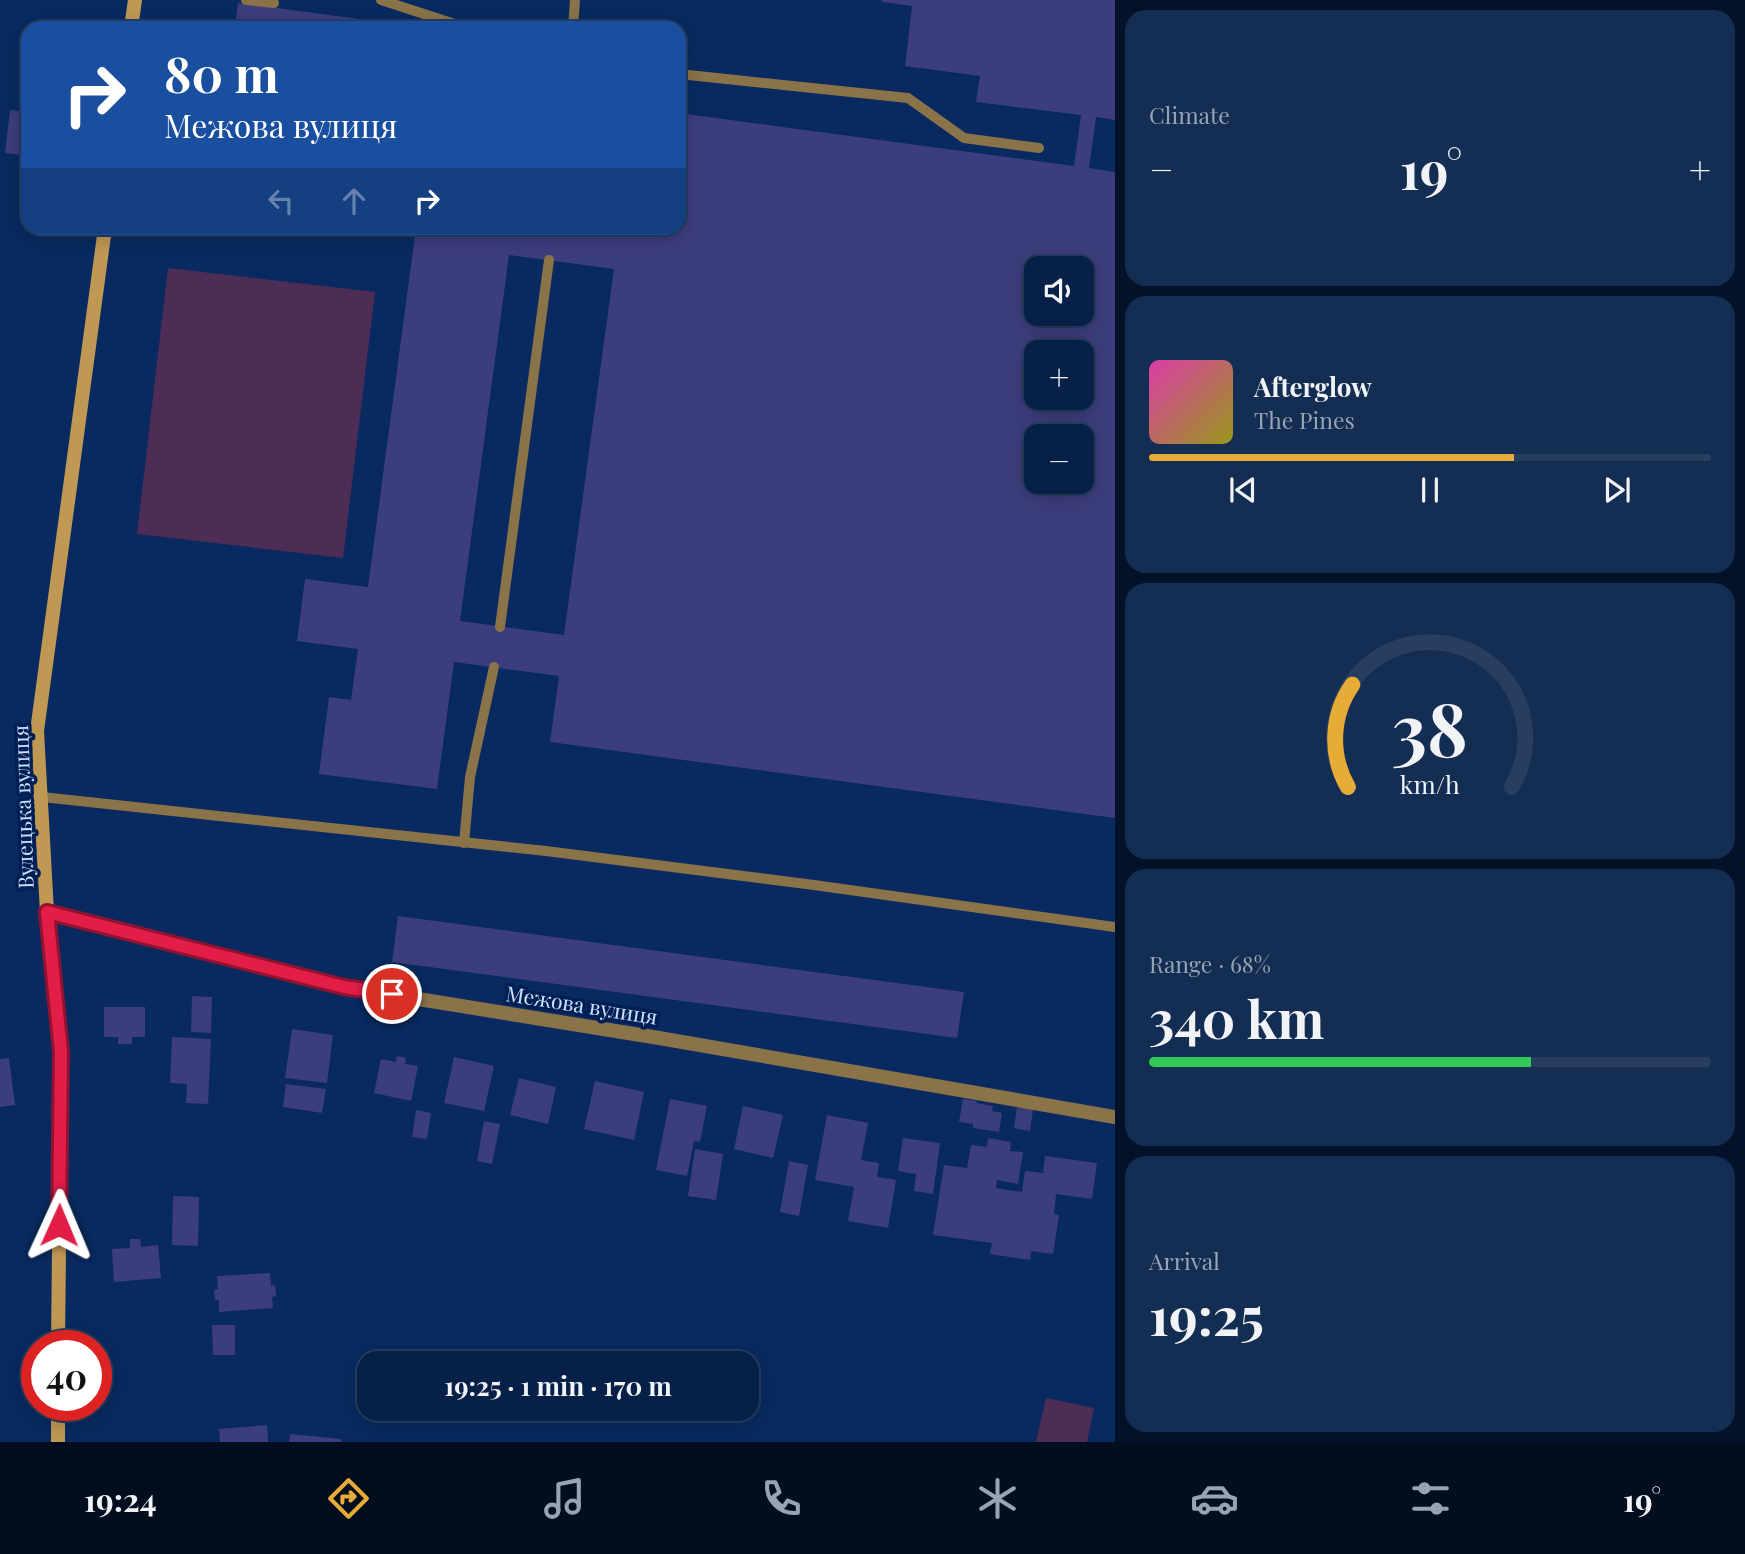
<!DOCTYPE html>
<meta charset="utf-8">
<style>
:root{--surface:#062048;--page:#142d52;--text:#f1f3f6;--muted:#98a3b4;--line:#273e60;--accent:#e7ac37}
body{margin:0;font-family:"Playfair Display",serif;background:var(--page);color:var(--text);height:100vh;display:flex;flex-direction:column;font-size:26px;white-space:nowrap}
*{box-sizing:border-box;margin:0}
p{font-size:23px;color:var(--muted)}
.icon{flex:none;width:38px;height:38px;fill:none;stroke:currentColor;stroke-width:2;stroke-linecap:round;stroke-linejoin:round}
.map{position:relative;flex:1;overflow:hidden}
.side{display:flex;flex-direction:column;gap:10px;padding:10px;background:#031228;width:630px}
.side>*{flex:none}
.banner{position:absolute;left:21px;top:21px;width:665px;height:214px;border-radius:21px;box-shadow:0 4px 18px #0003,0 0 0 2px var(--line);background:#1a4fa0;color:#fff;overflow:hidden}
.tools{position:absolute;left:1024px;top:256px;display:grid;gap:14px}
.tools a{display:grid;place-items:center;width:70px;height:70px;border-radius:14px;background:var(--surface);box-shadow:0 4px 18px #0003,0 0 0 2px var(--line);font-size:35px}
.speed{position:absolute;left:21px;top:1330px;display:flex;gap:14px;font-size:35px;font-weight:700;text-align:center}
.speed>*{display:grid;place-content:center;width:91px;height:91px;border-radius:50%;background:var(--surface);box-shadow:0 4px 18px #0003,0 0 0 2px var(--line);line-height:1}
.speed .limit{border:10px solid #d22;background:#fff;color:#111}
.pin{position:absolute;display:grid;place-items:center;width:60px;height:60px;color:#fff;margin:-30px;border:4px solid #fff;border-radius:50%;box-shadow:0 2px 7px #0007}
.me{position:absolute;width:77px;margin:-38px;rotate:1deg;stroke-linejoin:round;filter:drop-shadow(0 0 5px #0008)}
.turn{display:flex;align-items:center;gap:24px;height:147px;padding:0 28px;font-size:32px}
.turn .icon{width:91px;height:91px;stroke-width:2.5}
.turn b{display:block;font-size:49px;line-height:60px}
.lanes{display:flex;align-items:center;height:66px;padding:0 28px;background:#0003;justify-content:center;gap:35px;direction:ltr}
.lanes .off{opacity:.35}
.big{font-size:52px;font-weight:700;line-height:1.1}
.side .widget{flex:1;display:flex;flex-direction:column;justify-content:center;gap:10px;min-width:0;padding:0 24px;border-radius:21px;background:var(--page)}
.side .dial{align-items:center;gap:0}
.dial svg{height:182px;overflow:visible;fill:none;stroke:var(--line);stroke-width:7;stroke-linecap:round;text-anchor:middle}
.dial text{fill:var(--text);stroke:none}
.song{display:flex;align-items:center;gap:21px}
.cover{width:84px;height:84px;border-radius:10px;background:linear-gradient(135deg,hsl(320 70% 55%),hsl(60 70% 35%))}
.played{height:7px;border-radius:4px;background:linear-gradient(90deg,var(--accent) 65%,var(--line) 65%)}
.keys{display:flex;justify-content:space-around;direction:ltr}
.heat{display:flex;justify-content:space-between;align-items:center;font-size:38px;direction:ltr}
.charge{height:10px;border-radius:5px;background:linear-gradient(90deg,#34c759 68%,var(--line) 0)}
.trip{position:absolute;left:357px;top:1351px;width:402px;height:70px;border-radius:21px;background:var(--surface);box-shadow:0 4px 18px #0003,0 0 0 2px var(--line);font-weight:700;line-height:70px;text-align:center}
.tab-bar{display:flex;height:112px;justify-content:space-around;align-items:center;background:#020d1d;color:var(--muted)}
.tab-bar .icon{width:49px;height:49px}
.tab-bar .on{color:var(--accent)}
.tab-bar b{font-size:32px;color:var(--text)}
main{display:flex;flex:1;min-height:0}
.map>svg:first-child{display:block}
</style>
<main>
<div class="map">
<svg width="1115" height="1442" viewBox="0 0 1115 1442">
<rect width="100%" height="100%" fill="#082a60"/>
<!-- green -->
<g fill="#4d2d55">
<polygon points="168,268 375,292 343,558 137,534"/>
<polygon points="1046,1398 1094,1408 1087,1442 1036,1442"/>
</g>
<!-- building -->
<g fill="#3c3d7c" fill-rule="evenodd">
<path d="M882,0H1115V120L1096,117L1089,168L1115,172V818L550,742L559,676L454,662L437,789L319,774L329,697L351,700L358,649L297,641L305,579L368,587L416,228H679V113L1074,166L1081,115L976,102L980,76L905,66L912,6L882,2ZM509,255L614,269L564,635L460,621ZM1036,268H1082V313H1036ZM1036,352H1082V397H1036ZM1036,436H1082V481H1036Z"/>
<polygon points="238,3 397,24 396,28 235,28"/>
<polygon points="10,110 28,112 28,156 5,153"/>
<polygon points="398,916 964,992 957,1038 392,962"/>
<polygon points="192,996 212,997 211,1033 191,1032"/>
<polygon points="104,1007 145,1007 145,1037 132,1037 132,1044 118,1044 118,1037 104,1037"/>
<polygon points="292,1029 333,1035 327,1083 285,1078"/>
<polygon points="172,1037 211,1039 208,1104 186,1103 187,1084 170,1083"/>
<polygon points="397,1056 406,1058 405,1064 418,1066 411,1101 374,1093 381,1059 396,1062"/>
<polygon points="454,1057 494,1066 484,1111 444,1103"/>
<polygon points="9,1058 15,1105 0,1107 0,1059"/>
<polygon points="519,1078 556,1087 548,1124 510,1115"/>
<polygon points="595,1081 644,1092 634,1140 584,1129"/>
<polygon points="286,1084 326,1089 322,1113 283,1107"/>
<polygon points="670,1099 707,1106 700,1142 694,1141 687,1176 656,1170"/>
<polygon points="963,1099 977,1101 976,1103 993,1106 992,1111 1002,1113 999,1132 973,1128 973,1124 959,1122"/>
<polygon points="743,1106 783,1115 773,1158 734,1149"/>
<polygon points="1017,1107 1033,1109 1030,1131 1014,1128"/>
<polygon points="416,1110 431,1113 427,1139 412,1137"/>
<polygon points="827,1115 868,1123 861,1160 879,1163 877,1177 896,1180 888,1228 848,1221 854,1187 815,1180"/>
<polygon points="484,1121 500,1124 492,1164 477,1161"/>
<polygon points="903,1138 940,1143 933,1194 914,1191 916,1174 898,1171"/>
<polygon points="988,1138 1011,1142 1010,1151 1023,1152 1018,1184 997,1180 996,1188 1022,1192 1025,1171 1043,1173 1045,1156 1097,1163 1092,1199 1056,1194 1054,1214 1059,1215 1053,1254 1031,1251 1030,1260 990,1254 992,1243 933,1235 944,1165 967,1168 971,1145 987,1147"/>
<polygon points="695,1149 723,1154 716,1200 688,1196"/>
<polygon points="789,1161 808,1165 799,1216 780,1212"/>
<polygon points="173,1196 199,1197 198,1246 172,1245"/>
<polygon points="130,1239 140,1239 141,1247 158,1245 161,1278 114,1282 112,1249 130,1248"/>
<polygon points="270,1273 271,1286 275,1285 276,1296 272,1297 273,1308 219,1312 219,1300 215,1300 214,1290 218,1289 217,1276"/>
<polygon points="212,1325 235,1325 235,1355 213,1355"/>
<polygon points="267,1425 268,1442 220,1442 219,1429"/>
<polygon points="290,1434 341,1439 341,1442 289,1442"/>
</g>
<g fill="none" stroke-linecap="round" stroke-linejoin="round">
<!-- lane -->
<g stroke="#8a7249" stroke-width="10">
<polyline points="246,0 274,3"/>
<polyline points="381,0 467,28"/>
<polyline points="573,28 575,0"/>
<polyline points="679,74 908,98 964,138 1039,148"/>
<polyline points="500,627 549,260"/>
<polyline points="42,797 546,851 814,885 1115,927"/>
<polyline points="464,843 470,777 494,667"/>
</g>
<!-- street -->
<polyline stroke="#8a7249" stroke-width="14" points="47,912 344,987 659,1038 1115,1117"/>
<!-- secondary -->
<g stroke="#bf9854" stroke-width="14">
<polyline points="131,28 135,0"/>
<polyline points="58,1346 61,1052 47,912 37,731 105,228"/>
<polyline points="58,1442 58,1405"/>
</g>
</g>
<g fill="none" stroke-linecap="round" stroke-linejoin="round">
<!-- route casing -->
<g stroke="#92132f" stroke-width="18">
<polyline id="route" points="59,1225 61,1052 47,912 344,987 392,994"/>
</g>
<!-- route -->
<use href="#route" stroke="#e11d48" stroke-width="12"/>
</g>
<g text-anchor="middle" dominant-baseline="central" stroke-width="7" stroke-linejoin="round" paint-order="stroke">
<!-- street labels -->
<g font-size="21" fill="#cfe0fb" stroke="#001f54">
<text transform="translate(22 807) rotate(-92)">Вулецька вулиця</text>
<text transform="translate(582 1004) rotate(9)">Межова вулиця</text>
</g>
</g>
</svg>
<div class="tools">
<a><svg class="icon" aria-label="sound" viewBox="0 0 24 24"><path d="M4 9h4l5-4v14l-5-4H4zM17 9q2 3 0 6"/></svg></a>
<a>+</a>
<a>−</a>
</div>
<div class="speed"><div class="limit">40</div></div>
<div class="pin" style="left:392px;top:994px;background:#d93025"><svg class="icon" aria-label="arrive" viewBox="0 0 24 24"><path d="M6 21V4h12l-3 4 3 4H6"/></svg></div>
<svg class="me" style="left:59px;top:1225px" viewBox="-20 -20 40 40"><path d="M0-17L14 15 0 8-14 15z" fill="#e11d48" stroke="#fff" stroke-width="4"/></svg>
<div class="trip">19:25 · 1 min · 170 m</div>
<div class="banner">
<div class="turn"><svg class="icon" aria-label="right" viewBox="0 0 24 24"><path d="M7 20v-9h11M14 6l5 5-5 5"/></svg><div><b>80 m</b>Межова вулиця</div></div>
<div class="lanes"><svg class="icon off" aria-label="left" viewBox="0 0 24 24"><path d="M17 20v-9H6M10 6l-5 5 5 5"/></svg><svg class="icon off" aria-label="ahead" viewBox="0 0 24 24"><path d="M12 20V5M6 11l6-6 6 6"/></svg><svg class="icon" aria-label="right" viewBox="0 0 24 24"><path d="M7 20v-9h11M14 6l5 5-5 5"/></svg></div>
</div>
</div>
<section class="side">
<div class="widget"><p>Climate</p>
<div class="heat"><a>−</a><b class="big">19°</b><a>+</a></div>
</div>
<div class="widget">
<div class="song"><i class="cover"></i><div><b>Afterglow</b><p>The Pines</p></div></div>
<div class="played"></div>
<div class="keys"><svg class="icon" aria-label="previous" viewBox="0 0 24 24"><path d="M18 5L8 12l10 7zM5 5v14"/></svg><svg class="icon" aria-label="pause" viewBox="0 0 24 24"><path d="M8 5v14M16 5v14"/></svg><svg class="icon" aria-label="next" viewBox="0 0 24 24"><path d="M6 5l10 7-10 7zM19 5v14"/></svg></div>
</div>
<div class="widget dial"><svg viewBox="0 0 100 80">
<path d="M14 69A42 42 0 1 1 86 69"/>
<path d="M14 69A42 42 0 0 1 16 24" stroke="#e7ac37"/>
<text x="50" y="56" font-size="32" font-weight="700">38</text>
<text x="50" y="72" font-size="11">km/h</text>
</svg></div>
<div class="widget"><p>Range · 68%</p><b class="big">340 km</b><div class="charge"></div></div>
<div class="widget"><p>Arrival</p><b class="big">19:25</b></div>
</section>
</main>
<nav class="tab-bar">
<b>19:24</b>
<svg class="icon on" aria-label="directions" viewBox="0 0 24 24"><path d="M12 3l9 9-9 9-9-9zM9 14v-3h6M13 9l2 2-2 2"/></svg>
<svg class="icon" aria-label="music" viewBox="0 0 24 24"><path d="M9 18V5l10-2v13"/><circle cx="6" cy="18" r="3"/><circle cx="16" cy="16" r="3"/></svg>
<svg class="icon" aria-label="phone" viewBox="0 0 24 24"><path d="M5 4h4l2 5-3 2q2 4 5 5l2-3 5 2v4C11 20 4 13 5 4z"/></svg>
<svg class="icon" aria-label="climate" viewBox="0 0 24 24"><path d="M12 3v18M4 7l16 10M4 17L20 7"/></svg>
<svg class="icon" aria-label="car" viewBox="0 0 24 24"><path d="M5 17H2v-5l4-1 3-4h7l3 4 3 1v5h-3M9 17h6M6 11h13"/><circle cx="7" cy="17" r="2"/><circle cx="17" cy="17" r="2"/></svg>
<svg class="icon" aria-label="filters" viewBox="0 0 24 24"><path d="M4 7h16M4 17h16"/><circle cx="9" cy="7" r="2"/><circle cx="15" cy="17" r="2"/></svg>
<b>19°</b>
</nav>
